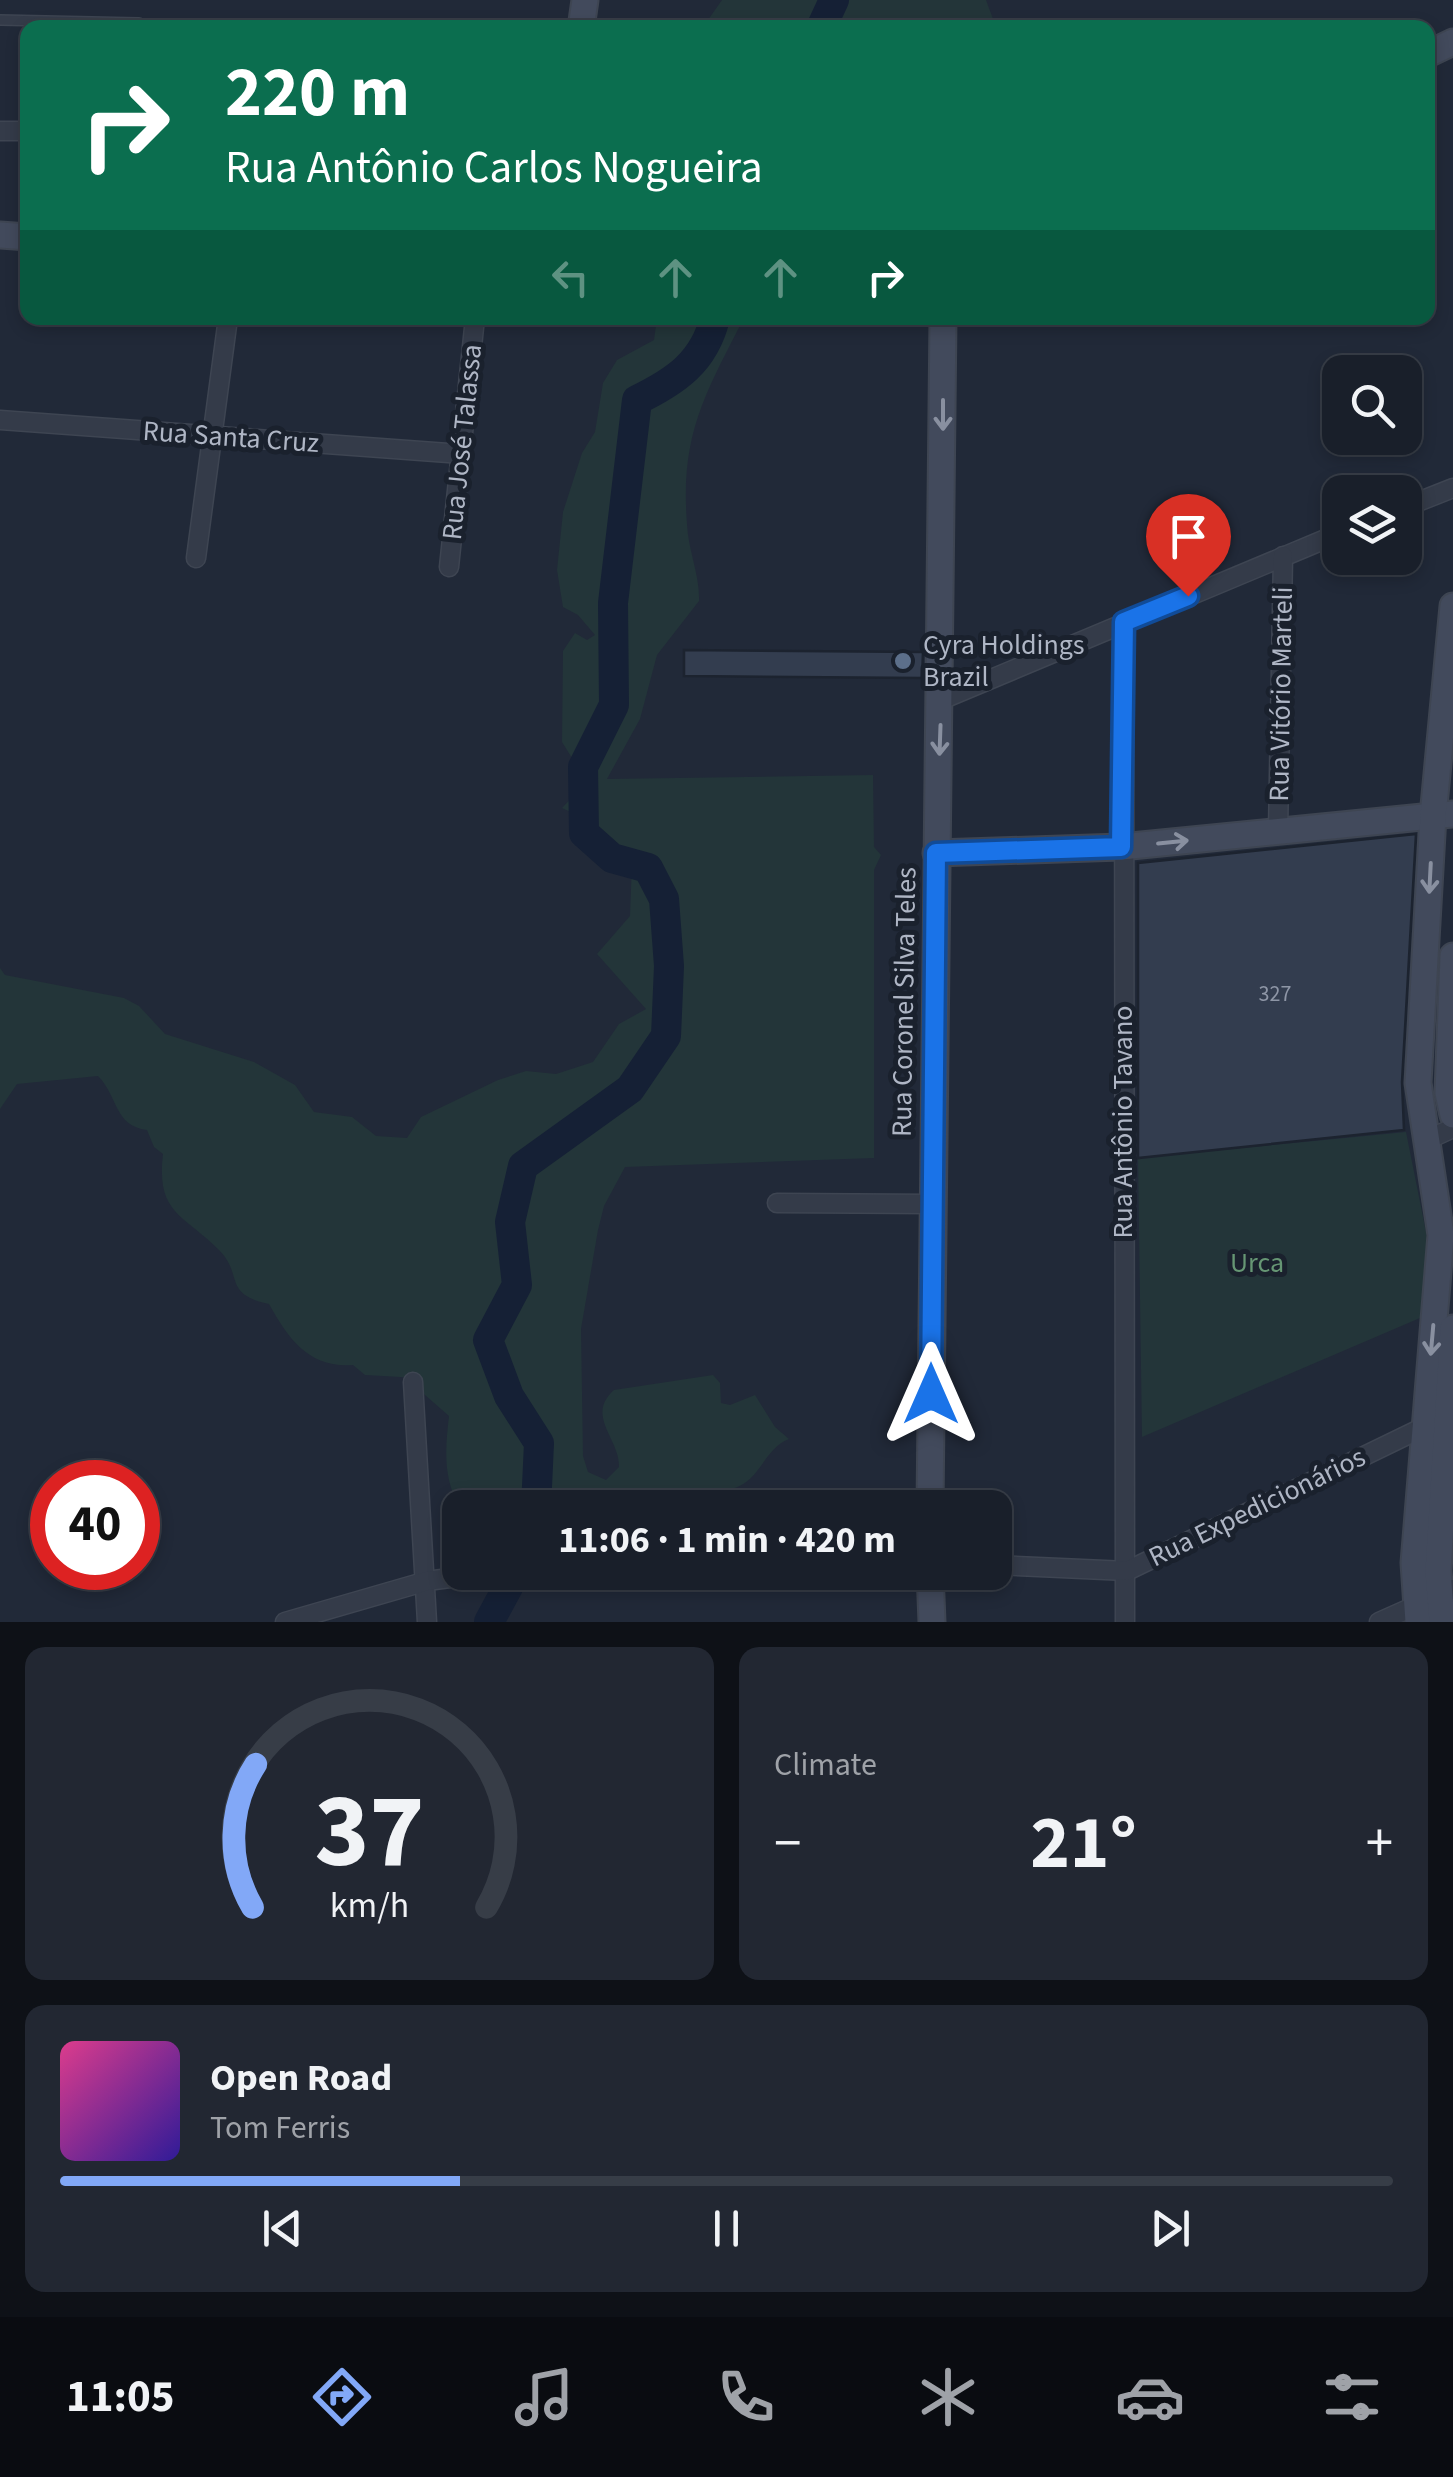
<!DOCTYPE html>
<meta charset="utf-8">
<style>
:root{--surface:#191f2a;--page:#222732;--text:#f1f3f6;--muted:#9fa2a8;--line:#373d47;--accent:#82a8f7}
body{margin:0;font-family:"Source Sans 3",sans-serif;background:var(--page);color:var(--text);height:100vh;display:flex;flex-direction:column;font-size:38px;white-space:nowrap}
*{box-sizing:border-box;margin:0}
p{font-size:32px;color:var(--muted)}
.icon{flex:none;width:55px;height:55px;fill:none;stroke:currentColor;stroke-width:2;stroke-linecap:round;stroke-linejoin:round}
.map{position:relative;height:1622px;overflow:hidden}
.panel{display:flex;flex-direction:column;gap:25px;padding:25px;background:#0e1117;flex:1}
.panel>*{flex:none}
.top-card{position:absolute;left:20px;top:20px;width:1415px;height:305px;border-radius:20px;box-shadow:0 5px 15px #0003,0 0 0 2px var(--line);background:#0b6e4f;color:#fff;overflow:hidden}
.tools{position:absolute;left:1322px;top:355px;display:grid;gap:20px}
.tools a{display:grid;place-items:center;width:100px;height:100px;border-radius:20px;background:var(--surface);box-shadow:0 5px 15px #0003,0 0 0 2px var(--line);font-size:50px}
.speed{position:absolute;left:30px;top:1460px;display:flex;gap:20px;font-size:50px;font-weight:700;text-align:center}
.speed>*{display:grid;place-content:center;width:130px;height:130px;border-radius:50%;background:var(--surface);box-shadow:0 5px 15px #0003,0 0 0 2px var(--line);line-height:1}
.speed .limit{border:15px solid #d22;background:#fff;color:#111}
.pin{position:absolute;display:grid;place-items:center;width:85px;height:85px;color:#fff;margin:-102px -42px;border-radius:50% 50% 50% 0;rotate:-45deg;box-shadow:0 0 10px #0007}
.pin .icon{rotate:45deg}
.me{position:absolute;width:110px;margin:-55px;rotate:0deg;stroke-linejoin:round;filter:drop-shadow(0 0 8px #0008)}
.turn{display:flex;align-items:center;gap:35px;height:210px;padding:0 40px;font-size:45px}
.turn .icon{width:130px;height:130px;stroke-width:2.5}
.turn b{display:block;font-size:70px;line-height:85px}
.lanes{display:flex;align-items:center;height:95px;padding:0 40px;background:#0003;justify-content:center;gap:50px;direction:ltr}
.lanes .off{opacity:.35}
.big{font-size:75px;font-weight:700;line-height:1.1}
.panel .card{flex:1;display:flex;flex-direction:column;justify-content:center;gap:15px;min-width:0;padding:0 35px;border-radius:20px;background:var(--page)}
.panel .dial{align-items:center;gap:0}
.dial svg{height:260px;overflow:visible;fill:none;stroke:var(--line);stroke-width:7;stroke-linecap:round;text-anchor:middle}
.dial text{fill:var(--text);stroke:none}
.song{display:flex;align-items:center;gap:30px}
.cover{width:120px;height:120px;border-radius:15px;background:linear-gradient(135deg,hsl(330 70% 55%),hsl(250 70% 35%))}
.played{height:10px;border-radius:5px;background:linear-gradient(90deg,var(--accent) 30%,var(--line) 30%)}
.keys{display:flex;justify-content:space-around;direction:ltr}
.heat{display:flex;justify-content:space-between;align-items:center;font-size:55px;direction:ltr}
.panel .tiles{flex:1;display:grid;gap:25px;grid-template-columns:1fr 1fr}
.card:last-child{grid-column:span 2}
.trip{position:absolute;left:442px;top:1490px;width:570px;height:100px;border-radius:20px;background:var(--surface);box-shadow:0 5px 15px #0003,0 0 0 2px var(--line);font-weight:700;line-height:100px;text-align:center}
.dock{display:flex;height:160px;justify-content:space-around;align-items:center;background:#0a0c11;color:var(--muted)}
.dock .icon{width:70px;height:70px}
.dock .selected{color:var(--accent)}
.dock b{font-size:45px;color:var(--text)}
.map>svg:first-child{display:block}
</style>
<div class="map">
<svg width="1453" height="1622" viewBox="0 0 1453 1622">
<rect width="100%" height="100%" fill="#212938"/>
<!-- green -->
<g fill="#233539">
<polygon points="722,0 986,0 996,27 703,27"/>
<path d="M657,318H744C705,394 680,435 687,524C688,550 700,575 699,601L657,655L640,719L607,779L873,775L874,847L881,855L874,870V1158L625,1167L604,1206L598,1230L581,1329L583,1456L588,1472L606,1480L619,1467C620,1439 585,1416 614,1390L713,1375L720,1383L721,1403L730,1405L755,1395L775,1427L789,1439C763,1449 761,1482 731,1489C691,1499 648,1477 616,1507L460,1509C443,1477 445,1451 449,1416L417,1388L418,1378L365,1375L353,1365C309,1368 289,1340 269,1304C222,1294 244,1275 219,1250C183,1214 156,1214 163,1154L154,1147L147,1130C114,1126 118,1096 98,1076L17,1084L0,1109V968L5,975L124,998L139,1006L165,1034L254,1062L295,1085L314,1112L352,1117L376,1136L407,1138L421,1117L498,1080L526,1071L556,1074L593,1062L619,1024L646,1009L597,954L630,916L632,862L624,851L591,831L592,822L562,808L587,782L562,742L563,651L575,633L587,640L595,635L578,615L563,607L557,570L563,512L582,453L595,432L603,383L617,360L654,340Z"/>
<polygon points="1406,1132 1428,1242 1420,1318 1142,1437 1138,1158"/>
</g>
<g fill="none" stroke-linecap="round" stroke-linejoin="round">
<!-- river -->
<g stroke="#152035" stroke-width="30">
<polyline points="821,28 834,0"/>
<path d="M536,1508L539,1443L509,1396L488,1340L517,1285L510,1222L523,1166L630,1089L666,1036L669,966L664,899L648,868L612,858L584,833L583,767L614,705L613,603L637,400C676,381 704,362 715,318"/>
<polyline points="489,1622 516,1572"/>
</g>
</g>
<!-- building -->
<g fill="#333d4f" stroke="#1c232f" stroke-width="2.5">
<polygon points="684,650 923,652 922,678 684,676"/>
<polygon points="1416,834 1402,1082 1404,1130 1138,1158 1138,863"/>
</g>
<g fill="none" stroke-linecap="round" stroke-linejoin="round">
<!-- lane casing -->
<g stroke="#3e4552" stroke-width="12">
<polyline id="lane" points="0,20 139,23"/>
</g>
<!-- street casing -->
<g stroke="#3e4552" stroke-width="21">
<g id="street">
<polyline points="0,131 28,131"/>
<polyline points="0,420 462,454"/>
<polyline points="1405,507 1453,488"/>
<polyline points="196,558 228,318"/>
<polyline points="449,567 475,318"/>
<polyline points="1124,622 1125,1622"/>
<polyline points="941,700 1340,533"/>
<polyline points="1278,832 1283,556"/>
<polyline points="1427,1140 1453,1128"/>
<polyline points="777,1203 932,1204"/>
<polyline points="413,1382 427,1622"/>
<polyline points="995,1565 1127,1571 1430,1424"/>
<polyline points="285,1622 427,1581 495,1572"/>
<polyline points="1379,1622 1453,1589"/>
</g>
</g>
<!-- secondary casing -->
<g stroke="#3e4552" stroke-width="29">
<g id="secondary">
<polyline points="581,28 585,0"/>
<polyline points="1428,54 1453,42"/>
<polyline points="0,235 28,237"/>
<polyline points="936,853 1121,847 1453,814"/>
<polyline points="1453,956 1448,1093 1453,1115"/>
<polyline points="930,1508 943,318"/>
<polyline points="930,1572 932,1622"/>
<polyline points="1418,1622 1414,1563 1441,1235 1418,1083 1433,816 1453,606"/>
<polyline points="1442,1622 1438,1571 1453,1328"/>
</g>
</g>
<!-- lane -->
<use href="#lane" stroke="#343b49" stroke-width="9"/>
<!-- street -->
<use href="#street" stroke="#343b49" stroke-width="18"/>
<!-- secondary -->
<use href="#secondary" stroke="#424a5c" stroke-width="25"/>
</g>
<!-- one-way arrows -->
<defs><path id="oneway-shaft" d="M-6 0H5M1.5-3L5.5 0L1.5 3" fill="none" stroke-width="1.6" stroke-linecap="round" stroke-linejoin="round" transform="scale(2.5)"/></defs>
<g stroke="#8990a0">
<use href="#oneway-shaft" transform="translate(943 415) rotate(90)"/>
<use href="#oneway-shaft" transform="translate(940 740) rotate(92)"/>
<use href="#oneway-shaft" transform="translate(1173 842) rotate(-6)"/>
<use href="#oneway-shaft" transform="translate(1430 878) rotate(93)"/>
<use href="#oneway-shaft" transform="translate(1432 1340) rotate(95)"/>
</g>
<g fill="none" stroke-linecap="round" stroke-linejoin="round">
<!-- route casing -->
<g stroke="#114b97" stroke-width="25">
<polyline id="route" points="931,1394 936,853 1121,847 1124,622 1188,596"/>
</g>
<!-- route -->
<use href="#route" stroke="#1a73e8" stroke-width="18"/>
</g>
<!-- markers -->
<circle fill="#5c6f8a" stroke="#1a212d" stroke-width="4" cx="903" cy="661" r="10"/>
<g text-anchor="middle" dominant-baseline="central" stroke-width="10" stroke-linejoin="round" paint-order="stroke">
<!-- number labels -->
<g font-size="22" fill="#8e96a6">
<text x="1275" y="994">327</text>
</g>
<!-- street labels -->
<g font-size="28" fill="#afb6c5" stroke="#1a212d">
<text transform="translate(231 437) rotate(4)">Rua Santa Cruz</text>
<text transform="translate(462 442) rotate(-84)">Rua José Talassa</text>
<text transform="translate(1281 694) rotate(-89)">Rua Vitório Marteli</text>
<text transform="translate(904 1002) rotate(-89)">Rua Coronel Silva Teles</text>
<text transform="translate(1123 1122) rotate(-90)">Rua Antônio Tavano</text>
<text transform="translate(1257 1507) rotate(-26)">Rua Expedicionários</text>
</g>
<!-- poi labels -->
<g font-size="28" fill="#afb6c5" stroke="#1a212d" text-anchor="start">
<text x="923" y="645">Cyra Holdings<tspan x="923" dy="32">Brazil</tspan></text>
</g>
<!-- park labels -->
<g font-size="28" fill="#669674" stroke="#1a212d">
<text x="1257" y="1263">Urca</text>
</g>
</g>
</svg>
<div class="tools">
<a><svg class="icon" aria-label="search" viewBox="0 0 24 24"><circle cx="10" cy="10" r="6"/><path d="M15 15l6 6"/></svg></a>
<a><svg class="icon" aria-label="layers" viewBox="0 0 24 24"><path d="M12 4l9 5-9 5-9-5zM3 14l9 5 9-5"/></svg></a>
</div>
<div class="speed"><div class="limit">40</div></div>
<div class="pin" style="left:1188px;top:596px;background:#d93025"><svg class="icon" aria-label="arrive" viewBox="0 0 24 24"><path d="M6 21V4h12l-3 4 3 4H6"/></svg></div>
<svg class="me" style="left:931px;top:1394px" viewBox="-20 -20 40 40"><path d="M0-17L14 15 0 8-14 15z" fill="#1a73e8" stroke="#fff" stroke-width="4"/></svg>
<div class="trip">11:06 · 1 min · 420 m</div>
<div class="top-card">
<div class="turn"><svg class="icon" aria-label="right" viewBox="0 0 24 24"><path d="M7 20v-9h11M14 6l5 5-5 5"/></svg><div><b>220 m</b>Rua Antônio Carlos Nogueira</div></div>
<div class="lanes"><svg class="icon off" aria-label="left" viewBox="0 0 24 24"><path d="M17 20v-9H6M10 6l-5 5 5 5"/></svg><svg class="icon off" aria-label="ahead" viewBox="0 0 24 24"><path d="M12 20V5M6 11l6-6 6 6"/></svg><svg class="icon off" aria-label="ahead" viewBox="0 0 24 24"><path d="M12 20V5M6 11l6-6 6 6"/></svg><svg class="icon" aria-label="right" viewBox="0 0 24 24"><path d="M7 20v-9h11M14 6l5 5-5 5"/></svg></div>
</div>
</div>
<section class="panel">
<div class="tiles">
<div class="card dial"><svg viewBox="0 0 100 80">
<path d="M14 69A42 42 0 1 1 86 69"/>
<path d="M14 69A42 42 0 0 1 15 25" stroke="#82a8f7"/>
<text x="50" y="56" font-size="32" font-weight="700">37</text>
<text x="50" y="72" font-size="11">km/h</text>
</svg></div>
<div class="card"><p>Climate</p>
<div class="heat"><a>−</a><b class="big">21°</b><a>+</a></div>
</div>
<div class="card">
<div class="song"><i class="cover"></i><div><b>Open Road</b><p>Tom Ferris</p></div></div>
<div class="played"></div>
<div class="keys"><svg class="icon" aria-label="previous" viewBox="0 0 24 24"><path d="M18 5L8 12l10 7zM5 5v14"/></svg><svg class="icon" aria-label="pause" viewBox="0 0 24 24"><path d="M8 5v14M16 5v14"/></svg><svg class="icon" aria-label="next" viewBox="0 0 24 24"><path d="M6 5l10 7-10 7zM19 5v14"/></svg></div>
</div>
</div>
</section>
<nav class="dock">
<b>11:05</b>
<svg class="icon selected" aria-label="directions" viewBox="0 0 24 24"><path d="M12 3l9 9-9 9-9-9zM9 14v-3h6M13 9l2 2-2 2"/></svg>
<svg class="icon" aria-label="music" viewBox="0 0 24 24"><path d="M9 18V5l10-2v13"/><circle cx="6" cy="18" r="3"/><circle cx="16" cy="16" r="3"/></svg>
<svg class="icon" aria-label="phone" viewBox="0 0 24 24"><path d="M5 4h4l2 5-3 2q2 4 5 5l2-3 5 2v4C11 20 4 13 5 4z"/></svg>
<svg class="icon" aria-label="climate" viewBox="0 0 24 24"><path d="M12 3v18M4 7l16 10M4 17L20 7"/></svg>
<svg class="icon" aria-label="car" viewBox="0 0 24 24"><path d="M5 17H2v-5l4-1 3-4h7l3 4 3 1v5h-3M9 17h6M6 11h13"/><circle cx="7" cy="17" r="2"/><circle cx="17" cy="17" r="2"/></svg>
<svg class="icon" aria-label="filters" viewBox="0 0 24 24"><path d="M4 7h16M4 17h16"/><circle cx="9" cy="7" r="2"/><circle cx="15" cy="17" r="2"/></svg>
</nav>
